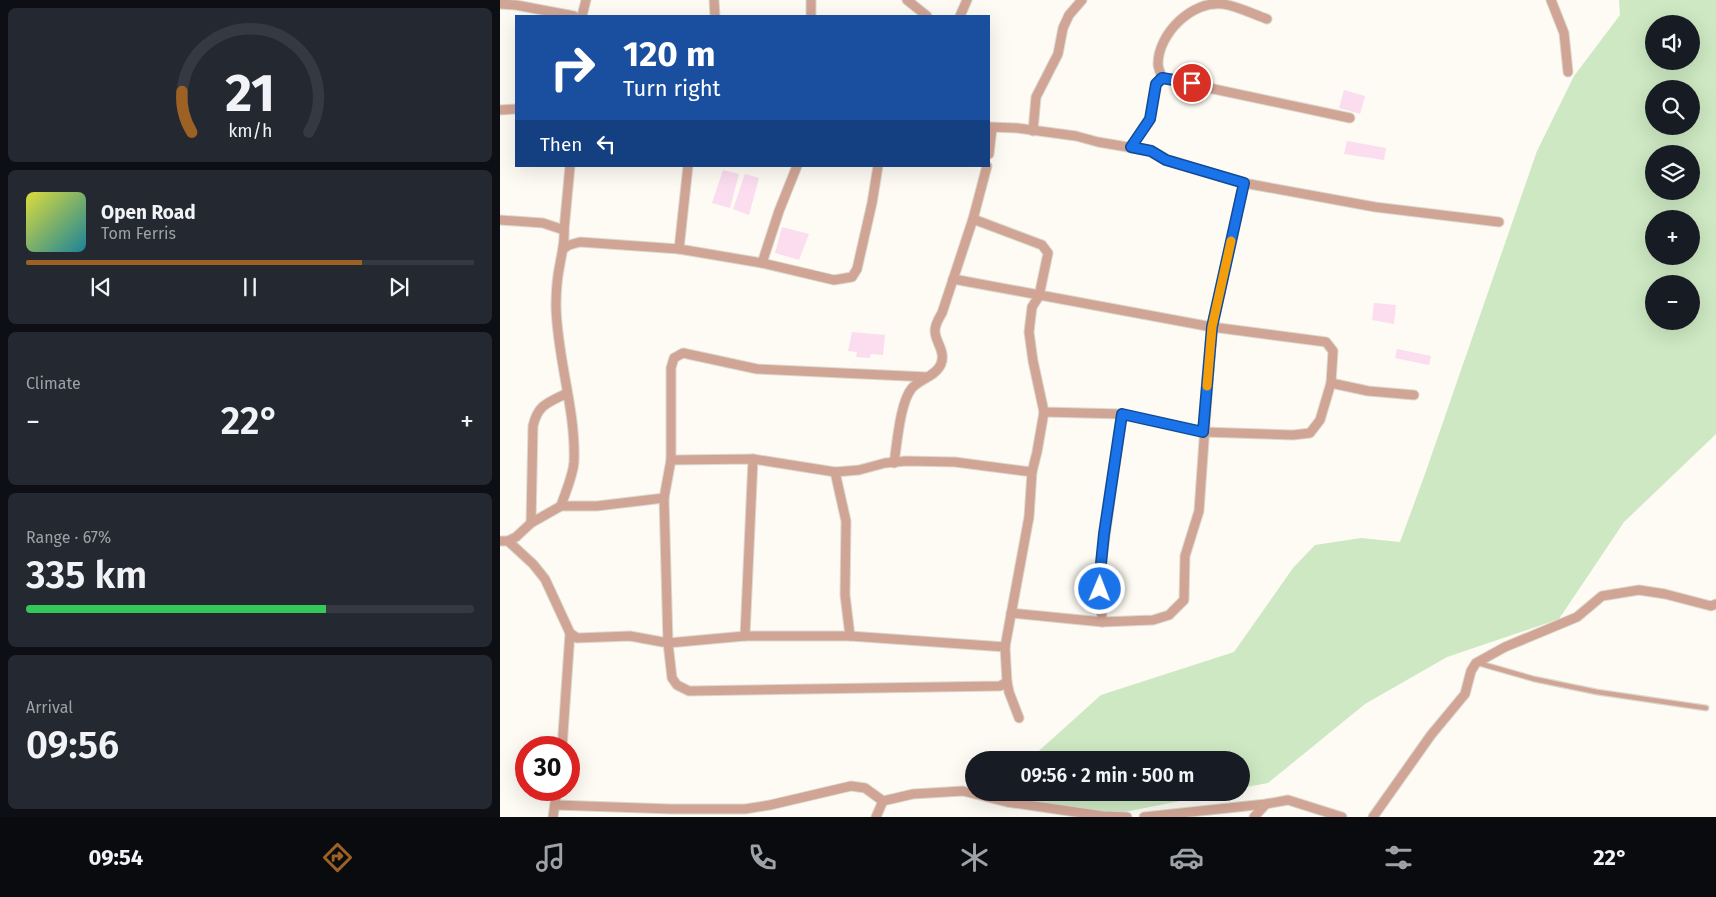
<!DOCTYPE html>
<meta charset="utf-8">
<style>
:root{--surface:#171b24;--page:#242831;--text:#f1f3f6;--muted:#9ea1a6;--line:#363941;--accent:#9d6123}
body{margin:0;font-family:"Fira Sans",sans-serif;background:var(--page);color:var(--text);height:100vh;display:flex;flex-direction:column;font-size:19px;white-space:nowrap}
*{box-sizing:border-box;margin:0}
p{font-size:16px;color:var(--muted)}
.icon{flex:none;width:28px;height:28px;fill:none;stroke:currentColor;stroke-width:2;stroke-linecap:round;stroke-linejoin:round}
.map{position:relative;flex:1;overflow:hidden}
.drawer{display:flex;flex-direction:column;gap:8px;padding:8px;background:#0d0f14;width:500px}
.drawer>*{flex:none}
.top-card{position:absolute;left:15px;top:15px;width:475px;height:152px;border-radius:0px;box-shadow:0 5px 20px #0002;background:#1a4fa0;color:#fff;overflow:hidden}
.fabs{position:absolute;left:1145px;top:15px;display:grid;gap:10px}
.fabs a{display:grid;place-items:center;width:55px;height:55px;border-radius:50%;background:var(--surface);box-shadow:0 5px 20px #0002;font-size:25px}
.speed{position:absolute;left:15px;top:736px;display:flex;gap:10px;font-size:25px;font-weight:700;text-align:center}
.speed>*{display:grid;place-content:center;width:65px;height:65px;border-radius:50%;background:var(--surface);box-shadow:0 5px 20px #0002;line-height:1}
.speed .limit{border:8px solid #d22;background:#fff;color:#111}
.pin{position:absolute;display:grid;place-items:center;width:42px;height:42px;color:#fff;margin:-21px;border:2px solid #fff;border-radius:50%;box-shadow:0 1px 5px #0007}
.me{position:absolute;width:55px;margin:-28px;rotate:1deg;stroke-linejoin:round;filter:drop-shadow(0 0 4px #0008)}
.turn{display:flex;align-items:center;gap:18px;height:105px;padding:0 25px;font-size:22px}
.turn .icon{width:65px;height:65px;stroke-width:2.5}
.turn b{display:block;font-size:35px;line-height:42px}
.then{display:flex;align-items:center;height:48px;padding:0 25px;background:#0003;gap:10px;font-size:19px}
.big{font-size:38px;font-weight:600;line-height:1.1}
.drawer .card{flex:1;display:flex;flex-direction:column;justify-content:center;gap:8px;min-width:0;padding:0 18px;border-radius:8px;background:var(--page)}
.drawer .dial{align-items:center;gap:0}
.dial svg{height:130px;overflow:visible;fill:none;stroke:var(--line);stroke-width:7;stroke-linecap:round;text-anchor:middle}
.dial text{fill:var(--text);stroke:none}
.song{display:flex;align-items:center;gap:15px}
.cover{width:60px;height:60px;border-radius:8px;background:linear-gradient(135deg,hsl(60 70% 55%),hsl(190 70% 35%))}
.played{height:5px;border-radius:2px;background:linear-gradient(90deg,var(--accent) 75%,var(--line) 75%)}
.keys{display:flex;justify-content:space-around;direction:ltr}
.heat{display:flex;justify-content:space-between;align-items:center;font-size:28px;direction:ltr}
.charge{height:8px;border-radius:4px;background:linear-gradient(90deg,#34c759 67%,var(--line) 0)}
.trip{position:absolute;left:465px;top:751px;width:285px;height:50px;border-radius:25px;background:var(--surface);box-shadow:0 5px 20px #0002;font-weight:600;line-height:50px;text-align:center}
.tab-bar{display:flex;height:80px;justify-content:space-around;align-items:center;background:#090b0e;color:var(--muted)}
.tab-bar .icon{width:35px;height:35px}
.tab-bar .active{color:var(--accent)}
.tab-bar b{font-size:22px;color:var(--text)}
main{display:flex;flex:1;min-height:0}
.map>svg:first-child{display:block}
</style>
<main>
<section class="drawer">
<div class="card dial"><svg viewBox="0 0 100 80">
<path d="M14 69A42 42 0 1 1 86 69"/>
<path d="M14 69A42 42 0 0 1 8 44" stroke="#9d6123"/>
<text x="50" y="56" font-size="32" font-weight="700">21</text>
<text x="50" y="72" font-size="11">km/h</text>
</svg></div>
<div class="card">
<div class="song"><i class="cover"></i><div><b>Open Road</b><p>Tom Ferris</p></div></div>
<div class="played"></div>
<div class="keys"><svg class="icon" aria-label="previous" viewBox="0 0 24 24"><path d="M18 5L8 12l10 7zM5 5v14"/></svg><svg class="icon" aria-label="pause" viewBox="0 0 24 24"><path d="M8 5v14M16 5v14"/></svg><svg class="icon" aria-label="next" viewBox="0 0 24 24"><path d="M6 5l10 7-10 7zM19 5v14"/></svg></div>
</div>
<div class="card"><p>Climate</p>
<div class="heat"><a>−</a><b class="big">22°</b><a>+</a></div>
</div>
<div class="card"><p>Range · 67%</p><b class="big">335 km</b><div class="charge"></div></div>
<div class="card"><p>Arrival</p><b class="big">09:56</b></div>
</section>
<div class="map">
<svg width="1216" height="817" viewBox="0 0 1216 817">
<rect width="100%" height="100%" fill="#fdfbf3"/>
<!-- green -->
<g fill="#cde8c2" fill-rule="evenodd">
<path d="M1119,0H1216V434L1124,522L1059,619L947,657L865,704L768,783L741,788V760H531L532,757L601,695L734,652L793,568L815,545L861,538L900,542L925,474L1037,151L1074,76L1120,15ZM1154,24H1191V61H1154ZM1154,89H1191V126H1154ZM1154,154H1191V191H1154ZM1154,219H1191V256H1154ZM1154,284H1191V321H1154Z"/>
<polygon points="519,793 721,793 609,815 521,804"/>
</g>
<!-- building -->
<g fill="#fbddef">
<polygon points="844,90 865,96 860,114 839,108"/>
<polygon points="847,141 886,148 884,160 844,154"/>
<polygon points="223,170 239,174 230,208 212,203"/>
<polygon points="245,174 259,178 249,215 233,209"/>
<polygon points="282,227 309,234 299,260 275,253"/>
<polygon points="874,303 896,305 894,324 872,320"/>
<polygon points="352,332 385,335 383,355 371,354 370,358 356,357 357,352 348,351"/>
<polygon points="897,349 931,356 929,365 895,358"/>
</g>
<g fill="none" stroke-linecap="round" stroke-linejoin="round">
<!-- service casing -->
<g stroke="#dbd9cf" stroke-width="7">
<polyline id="service" points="978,663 1034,679 1097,692 1206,708"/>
</g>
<!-- minor casing -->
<g stroke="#dbd9cf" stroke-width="11">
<g id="minor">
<polyline points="214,0 215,16"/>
<polyline points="311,0 311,16"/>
<polyline points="407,0 427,16"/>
<polyline points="1051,0 1064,33 1068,72"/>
<polyline points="0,4 16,5 74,16"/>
<polyline points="82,16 86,0"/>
<polyline points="460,16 467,0"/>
<path d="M662,78C661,74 658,68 658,64C658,34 692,0 723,4C737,6 753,14 767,19"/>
<polyline points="0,110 16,109"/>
<polyline points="489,127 517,128 576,136 598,142 651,151 666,160 744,183 875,207 999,222"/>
<polyline points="533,131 536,97 558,54 563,28 569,15 582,0"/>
<polyline points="631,147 650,119 656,84 662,78 850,118"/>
<polyline points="489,154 492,128"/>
<polyline points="0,220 43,223 64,230"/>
<polyline points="63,249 69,245 80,242 179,249 262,263 334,280 352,277 357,269 372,203 378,166"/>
<polyline points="179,249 188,166"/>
<polyline points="262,263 279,211 297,166"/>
<polyline points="453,279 712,327 826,342 833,351 831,383 820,420 810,433 793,435 703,432 622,414 544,412 533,361 529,332 532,307 539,296 548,253 542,245 473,219"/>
<polyline points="831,383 868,391 914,395"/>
<polyline points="171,460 171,368 174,358 183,353 257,369 427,377"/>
<path d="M394,463C397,444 400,402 412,388C420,379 436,376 441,364C446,351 435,342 435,331C435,324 439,318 442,313L473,219L487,166"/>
<polyline points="335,472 346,521 345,595 350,636"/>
<path d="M61,506C65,493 73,476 74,462C76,409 57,359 56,306C56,292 57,278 60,264C62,252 65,242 64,230L70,166"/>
<path d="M31,523L33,426C38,404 48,403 67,393"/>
<polyline points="0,541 8,541 16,537 31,523 61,506 97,506 164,498 171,460 253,459 335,472 359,470 385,463 406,461 455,462 532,472"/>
<polyline points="8,541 33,564 45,579 70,633 77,638 130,636 168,643 245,636 350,636 505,647 507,682 500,686 189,691 177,685 172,678 168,643 164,498"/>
<polyline points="511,613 602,622 653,620 669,615 684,600 685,556 699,511 712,327 744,183"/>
<polyline points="602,622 600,573 622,414"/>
<polyline points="245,636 253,459"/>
<polyline points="505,647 529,517 532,472 537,452 544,412"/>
<polyline points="507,682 509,692 519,718"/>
<polyline points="62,748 70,633"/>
<polyline points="55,805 171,809 245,809 270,805 351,786 365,788 383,801"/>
<polyline points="53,817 57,790"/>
<polyline points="376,817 383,801 413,794 463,791 507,802 603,816 627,817"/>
<polyline points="644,817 766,804 788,800 842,817"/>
<polyline points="754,817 766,804"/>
<polyline points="873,817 931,735 965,694 971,671 976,663 1005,647 1077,617 1102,596 1139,590 1165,594 1211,606 1216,604"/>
</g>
</g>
<!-- service -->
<use href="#service" stroke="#d1a595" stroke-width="4.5"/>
<!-- minor -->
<use href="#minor" stroke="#d1a595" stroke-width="9"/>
</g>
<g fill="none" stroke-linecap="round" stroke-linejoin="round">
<!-- route casing -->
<g stroke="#114b97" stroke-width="12">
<polyline id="route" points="600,589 600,573 604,534 622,414 703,432 712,327 744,183 666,160 651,151 631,147 650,119 656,84 662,78 692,83"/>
</g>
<!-- route -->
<use href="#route" stroke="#1a73e8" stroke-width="9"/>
<!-- slow -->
<polyline stroke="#f59e0b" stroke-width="9" points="707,386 712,327 731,241"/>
</g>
</svg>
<div class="fabs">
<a><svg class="icon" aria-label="sound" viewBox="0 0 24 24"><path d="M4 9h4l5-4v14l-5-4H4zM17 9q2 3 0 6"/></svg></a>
<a><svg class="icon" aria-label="search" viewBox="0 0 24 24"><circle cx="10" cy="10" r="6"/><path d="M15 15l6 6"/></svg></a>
<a><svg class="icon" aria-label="layers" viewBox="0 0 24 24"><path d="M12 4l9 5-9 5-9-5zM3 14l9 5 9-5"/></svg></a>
<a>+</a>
<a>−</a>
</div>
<div class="speed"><div class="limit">30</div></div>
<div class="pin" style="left:692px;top:83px;background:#d93025"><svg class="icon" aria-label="arrive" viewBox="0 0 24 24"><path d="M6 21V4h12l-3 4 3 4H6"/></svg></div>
<svg class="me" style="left:600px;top:589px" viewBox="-20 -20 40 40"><circle r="17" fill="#1a73e8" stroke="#fff" stroke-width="3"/><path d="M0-11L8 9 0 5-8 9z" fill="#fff"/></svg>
<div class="trip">09:56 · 2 min · 500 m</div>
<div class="top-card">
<div class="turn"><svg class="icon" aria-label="right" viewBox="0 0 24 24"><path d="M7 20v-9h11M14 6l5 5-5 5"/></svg><div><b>120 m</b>Turn right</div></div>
<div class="then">Then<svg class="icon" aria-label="left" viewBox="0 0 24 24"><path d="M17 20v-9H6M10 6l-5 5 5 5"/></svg></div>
</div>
</div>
</main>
<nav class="tab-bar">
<b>09:54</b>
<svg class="icon active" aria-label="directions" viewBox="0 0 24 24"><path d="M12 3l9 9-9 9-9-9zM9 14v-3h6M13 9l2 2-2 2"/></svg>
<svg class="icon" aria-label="music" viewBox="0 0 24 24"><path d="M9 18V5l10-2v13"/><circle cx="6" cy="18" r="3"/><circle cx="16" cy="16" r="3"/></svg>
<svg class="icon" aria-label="phone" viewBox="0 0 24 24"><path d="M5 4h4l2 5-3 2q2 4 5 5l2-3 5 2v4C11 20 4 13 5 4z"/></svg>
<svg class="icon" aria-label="climate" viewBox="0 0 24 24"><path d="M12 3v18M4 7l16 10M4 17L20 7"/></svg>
<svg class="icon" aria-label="car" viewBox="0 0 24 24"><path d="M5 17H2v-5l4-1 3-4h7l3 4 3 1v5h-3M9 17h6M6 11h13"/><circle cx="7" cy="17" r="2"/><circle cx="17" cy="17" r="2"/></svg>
<svg class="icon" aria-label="filters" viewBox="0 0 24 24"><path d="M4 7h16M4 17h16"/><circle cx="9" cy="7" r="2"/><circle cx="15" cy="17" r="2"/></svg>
<b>22°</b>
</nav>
